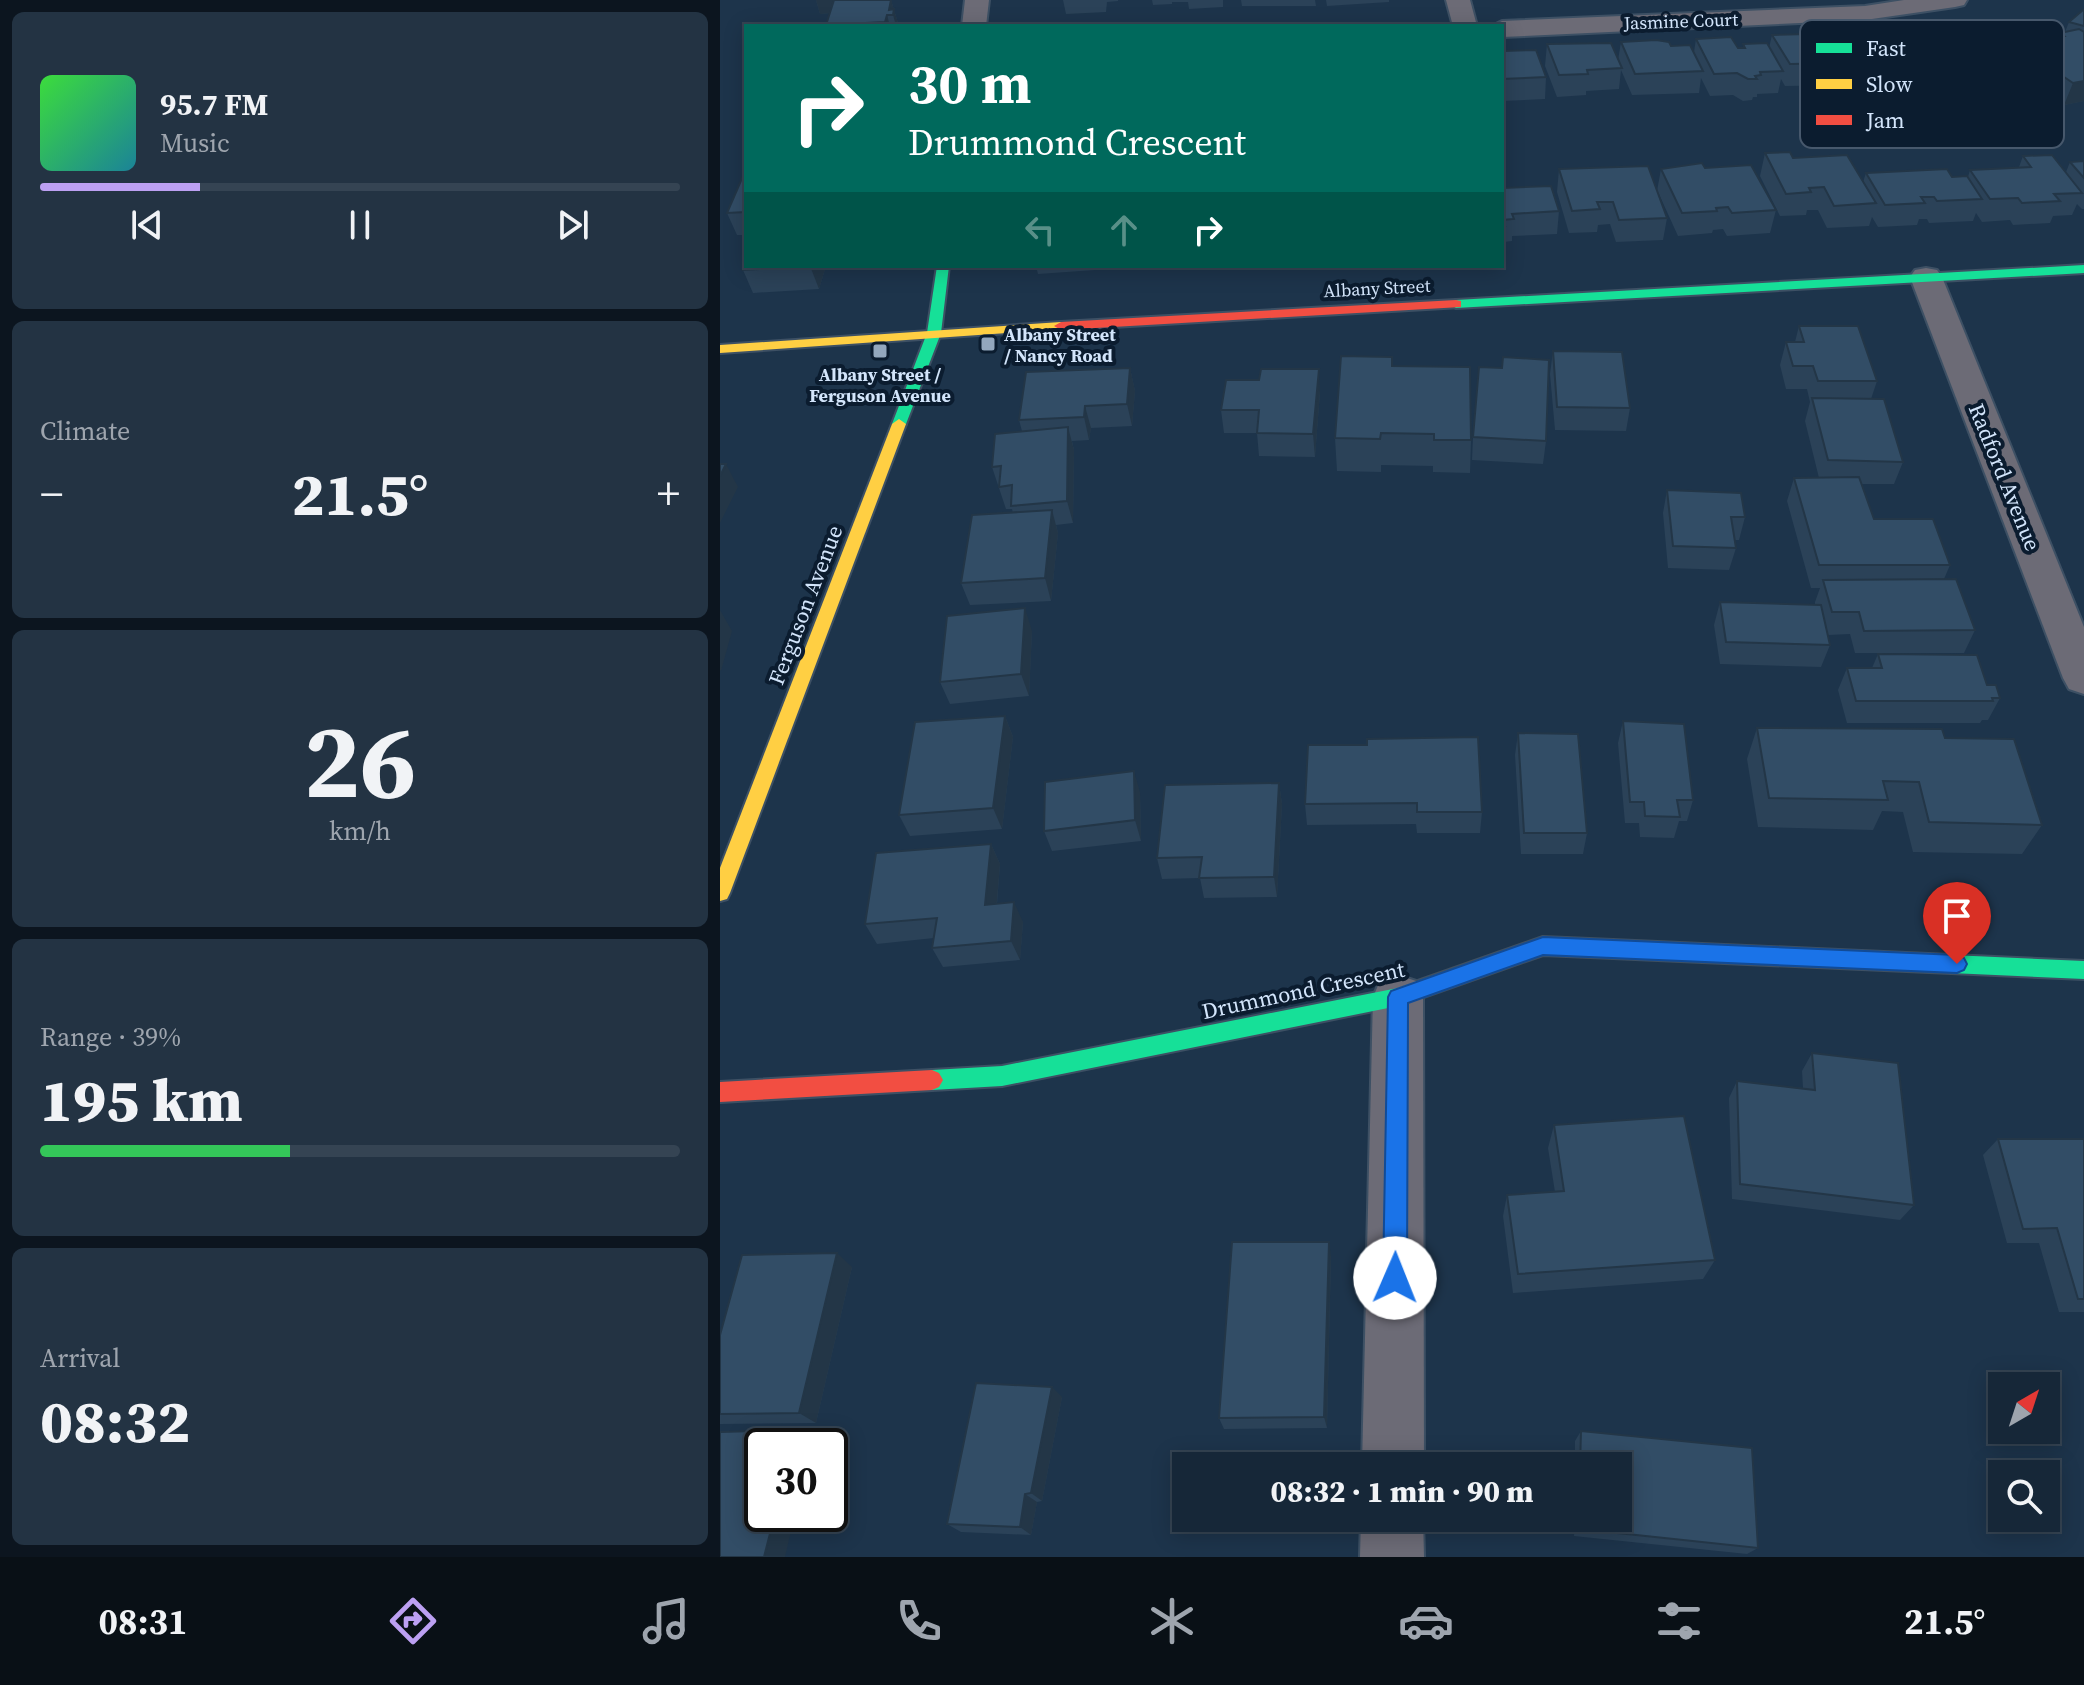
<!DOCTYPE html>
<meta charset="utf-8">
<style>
:root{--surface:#162738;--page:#233343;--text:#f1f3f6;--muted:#9ea5ae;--line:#354453;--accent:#bca0f2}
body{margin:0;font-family:"Source Serif 4",serif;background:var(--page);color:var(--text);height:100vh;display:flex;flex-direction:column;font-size:30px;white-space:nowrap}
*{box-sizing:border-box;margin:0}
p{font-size:26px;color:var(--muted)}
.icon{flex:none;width:44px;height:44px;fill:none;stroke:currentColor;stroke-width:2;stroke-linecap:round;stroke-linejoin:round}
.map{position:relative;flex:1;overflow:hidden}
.sheet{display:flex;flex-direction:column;gap:12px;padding:12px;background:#0c151f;width:720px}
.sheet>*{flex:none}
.guide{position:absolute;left:24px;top:24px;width:760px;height:244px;border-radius:0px;box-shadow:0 4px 20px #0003,0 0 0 2px var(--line);background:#00695c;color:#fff;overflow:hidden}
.needle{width:52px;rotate:39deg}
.controls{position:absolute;left:1268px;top:1372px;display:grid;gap:16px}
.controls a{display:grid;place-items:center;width:72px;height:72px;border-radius:0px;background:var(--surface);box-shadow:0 4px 20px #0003,0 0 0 2px var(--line);font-size:40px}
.speed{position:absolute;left:24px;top:1428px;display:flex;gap:16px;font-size:40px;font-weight:700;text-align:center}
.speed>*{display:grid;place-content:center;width:104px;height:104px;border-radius:50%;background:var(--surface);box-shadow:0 4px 20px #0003,0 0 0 2px var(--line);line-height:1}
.speed .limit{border:4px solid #111;border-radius:12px;background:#fff;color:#111}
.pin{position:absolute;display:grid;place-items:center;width:68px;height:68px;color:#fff;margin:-82px -34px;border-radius:50% 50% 50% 0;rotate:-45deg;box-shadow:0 0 8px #0007}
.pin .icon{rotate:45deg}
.me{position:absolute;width:88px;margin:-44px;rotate:1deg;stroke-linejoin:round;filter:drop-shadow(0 0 6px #0008)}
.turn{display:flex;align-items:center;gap:28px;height:168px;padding:0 32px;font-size:36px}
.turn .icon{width:104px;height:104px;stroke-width:2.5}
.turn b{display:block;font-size:56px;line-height:68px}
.lanes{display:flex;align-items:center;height:76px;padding:0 32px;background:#0003;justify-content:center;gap:40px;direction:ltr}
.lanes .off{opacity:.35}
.big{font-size:60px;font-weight:800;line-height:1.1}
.sheet .widget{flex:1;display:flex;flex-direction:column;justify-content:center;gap:12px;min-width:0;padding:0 28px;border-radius:12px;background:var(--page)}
.sheet .dial{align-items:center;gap:0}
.dial b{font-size:104px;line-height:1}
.song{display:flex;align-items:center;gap:24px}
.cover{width:96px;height:96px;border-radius:12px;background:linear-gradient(135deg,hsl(120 70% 55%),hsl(190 70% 35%))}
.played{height:8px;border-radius:4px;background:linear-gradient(90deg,var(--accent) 25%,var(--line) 25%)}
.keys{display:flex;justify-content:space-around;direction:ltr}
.heat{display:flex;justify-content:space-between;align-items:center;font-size:44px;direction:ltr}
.charge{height:12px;border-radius:6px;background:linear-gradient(90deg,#34c759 39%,var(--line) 0)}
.trip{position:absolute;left:452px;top:1452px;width:460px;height:80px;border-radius:0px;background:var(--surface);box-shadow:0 4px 20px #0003,0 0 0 2px var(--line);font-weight:800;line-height:80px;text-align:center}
.tabs{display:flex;height:128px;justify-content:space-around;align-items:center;background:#091016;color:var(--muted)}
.tabs .icon{width:56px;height:56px}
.tabs .active{color:var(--accent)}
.tabs b{font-size:36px;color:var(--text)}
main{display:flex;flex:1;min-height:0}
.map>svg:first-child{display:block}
</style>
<main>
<section class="sheet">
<div class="widget">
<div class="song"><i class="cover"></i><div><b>95.7 FM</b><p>Music</p></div></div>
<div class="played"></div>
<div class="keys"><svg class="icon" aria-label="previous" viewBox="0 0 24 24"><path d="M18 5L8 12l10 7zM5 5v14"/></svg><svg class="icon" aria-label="pause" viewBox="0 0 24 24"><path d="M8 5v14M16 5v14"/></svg><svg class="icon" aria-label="next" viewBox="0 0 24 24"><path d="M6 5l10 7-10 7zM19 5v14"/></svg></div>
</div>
<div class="widget"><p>Climate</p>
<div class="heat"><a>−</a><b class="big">21.5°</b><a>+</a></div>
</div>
<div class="widget dial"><b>26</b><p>km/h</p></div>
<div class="widget"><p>Range · 39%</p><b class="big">195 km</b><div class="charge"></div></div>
<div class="widget"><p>Arrival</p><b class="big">08:32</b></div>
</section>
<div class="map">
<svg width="1364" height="1557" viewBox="0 0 1364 1557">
<rect width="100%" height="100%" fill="#1d344b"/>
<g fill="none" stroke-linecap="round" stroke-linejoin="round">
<!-- street casing -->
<g stroke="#3d5064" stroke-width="4">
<g id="street">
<polygon points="245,0 269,0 266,26 242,26"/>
<polygon points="726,0 750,0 757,26 733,26"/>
<polygon points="1184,0 1247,0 1244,5 1235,7 1145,20 782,37 782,26 772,26 782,21 1145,6"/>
<polygon points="1206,268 1217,270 1222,277 1364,627 1364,694 1349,689 1343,678 1190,277 1195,270"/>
<polygon points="678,975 696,981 703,997 704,1466 642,1466 653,997 660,981"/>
<polygon points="641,1518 703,1518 704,1557 640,1557"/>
</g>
</g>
<!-- fast casing -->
<g stroke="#3d5064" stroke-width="4">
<g id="fast">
<polygon points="1364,265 1364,273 736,308 729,304 736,300"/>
<polygon points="217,266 229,266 221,333 186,424 179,429 172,424 207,333"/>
<polygon points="823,937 893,940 900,943 903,949 900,955 893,958 823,955 678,1006 282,1086 212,1090 205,1087 201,1080 205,1073 212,1070 282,1066 678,988"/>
<polygon points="1231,955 1364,961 1364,979 1231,973 1224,970 1221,964 1224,958"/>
</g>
</g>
<!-- slow casing -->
<g stroke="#3d5064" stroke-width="4">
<g id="slow">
<polygon points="341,322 348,326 346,329 0,353 0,345"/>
<polygon points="179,419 186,424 10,893 7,899 0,901 0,868 172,424"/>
</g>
</g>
<!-- jam casing -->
<g stroke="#3d5064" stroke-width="4">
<g id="jam">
<polygon points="736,300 741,301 741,307 341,330 334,326 341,322"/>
<polygon points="893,940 1231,955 1238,958 1241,964 1238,970 1231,973 893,958 886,955 883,949 886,943"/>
<polygon points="212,1070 219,1073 223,1080 219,1087 212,1090 0,1102 0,1082"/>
</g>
</g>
<!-- street -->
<use href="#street" fill="#6c6b76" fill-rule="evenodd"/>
<!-- fast -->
<use href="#fast" fill="#16e098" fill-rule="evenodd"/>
<!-- slow -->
<use href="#slow" fill="#ffcf43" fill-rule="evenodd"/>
<!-- jam -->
<use href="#jam" fill="#f24e42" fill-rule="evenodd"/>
</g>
<!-- wall -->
<g fill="#2b4258">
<polygon points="96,0 171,0 179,26 107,26 110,13 100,14"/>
<polygon points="343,0 398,0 398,1 387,2 386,12 346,14"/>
<polygon points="432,0 503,0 503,7 469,9 468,2 452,2 452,4 433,5"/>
<polygon points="521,0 595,0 596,6 522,6"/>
<polygon points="606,0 669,0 669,2 607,6"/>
<polygon points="1364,10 1364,101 1344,105 1292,69 1286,86 1234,89 1225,78 1215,78 1212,74 1209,86 1189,87 1188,91 1185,91 1185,94 1175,94 1164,89 1142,90 1131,73 1128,85 1065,86 1061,79 1058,93 1037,94 1037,97 1033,97 1032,100 1023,101 1013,95 990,96 981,78 979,93 912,95 901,70 899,89 866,91 866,95 837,97 825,66 827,44 898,60 901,42 951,46 974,52 976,39 1018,48 1023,48 1023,44 1049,48 1052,35 1121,44 1124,32 1167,42 1171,42 1172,38 1200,44 1203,32 1236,40 1238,34 1282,50 1286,38 1339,36 1340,33 1345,32 1349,22"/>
<polygon points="782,51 826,77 825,99 782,101"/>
<polygon points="1045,153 1073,158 1143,182 1146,173 1248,177 1250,170 1299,167 1303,156 1346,172 1350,162 1364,161 1364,209 1362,209 1357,204 1352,215 1333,216 1330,223 1293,225 1290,220 1262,222 1256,213 1253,221 1209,223 1207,219 1199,219 1197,225 1158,227 1152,217 1149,226 1107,228 1098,210 1087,210 1086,215 1060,216 1040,176"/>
<polygon points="985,168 1056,210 1050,233 1007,236 1003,229 993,230 992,233 958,236 938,192 947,218 943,240 896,242 890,224 878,225 877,232 849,233 837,192 839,169 937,191 941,169"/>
<polygon points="26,169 26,235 17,235 7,213"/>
<polygon points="782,188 839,211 837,234 792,236 792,241 784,242 784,248 782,248"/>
<polygon points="106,266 99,289 33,293 23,270"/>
<polygon points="316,266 404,266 404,268 318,274"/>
<polygon points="1079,326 1157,381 1151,399 1183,462 1174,484 1142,484 1154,519 1230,565 1224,579 1255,630 1244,653 1135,653 1130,634 1108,635 1110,645 1101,667 1000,664 994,625 1000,602 1095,605 1095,602 1100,588 1091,588 1067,501 1074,478 1099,478 1085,421 1090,402 1087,389 1066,389 1060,365 1066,342 1075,342"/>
<polygon points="833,351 910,408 906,431 835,430 830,374"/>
<polygon points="672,366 751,440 750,473 713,472 713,466 661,465 661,472 617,471 615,438"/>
<polygon points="410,368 415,391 412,426 371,428 369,440 352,441 354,450 353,523 336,525 338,533 331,601 250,605 241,583 293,513 292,509 286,509 272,467 302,431 299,420"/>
<polygon points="782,368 826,441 823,464 752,460 753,437"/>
<polygon points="600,392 595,457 539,456 537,433 504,433 501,410"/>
<polygon points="947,490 1025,517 1019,540 1014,540 1016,548 1009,570 948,568 943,513"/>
<polygon points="312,631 309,696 230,704 220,682"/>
<polygon points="1158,654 1267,685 1280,698 1268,720 1262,720 1260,723 1127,723 1118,690 1127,668 1152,668"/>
<polygon points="285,716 293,737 282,829 190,836 179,815"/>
<polygon points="903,721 973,800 967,821 959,821 954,838 920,837 919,823 905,823 898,743"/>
<polygon points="1037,728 1225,738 1322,825 1302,854 1193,852 1183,812 1162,811 1153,830 1038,827 1027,759"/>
<polygon points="798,733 867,833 863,854 801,854 795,755"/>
<polygon points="588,745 762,812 760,833 697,833 696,824 587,825 585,804"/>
<polygon points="559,783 562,804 557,897 484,898 480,878 442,879 437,858"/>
<polygon points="420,792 421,841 332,851 324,831"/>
<polygon points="271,844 280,864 277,904 303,922 300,960 223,967 212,948 214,938 157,944 145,924"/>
<polygon points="1092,1053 1194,1205 1180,1220 1012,1199 1009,1098 1017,1081 1083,1088 1082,1071"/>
<polygon points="834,1125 995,1260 983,1279 793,1293 783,1216 787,1195 835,1192 828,1148"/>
<polygon points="1278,1139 1364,1139 1364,1312 1339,1312 1319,1243 1287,1243 1263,1155"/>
<polygon points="611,1256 607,1428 504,1429 499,1418"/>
<polygon points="132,1267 96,1423 0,1424 0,1335"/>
<polygon points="342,1397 322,1501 317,1502 311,1535 241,1532 227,1524"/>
<polygon points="861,1431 1038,1548 1027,1554 854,1536 855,1518 898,1518 898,1466 855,1466 855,1441"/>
</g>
<!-- shaded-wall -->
<g fill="#233647">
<polygon points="96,0 151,0 144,10 100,14"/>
<polygon points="165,0 169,0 170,4 171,0 179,26 176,26 173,15"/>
<polygon points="167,15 170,26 166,26 165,22"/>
<polygon points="1364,81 1364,101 1344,105 1353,83"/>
<polygon points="90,266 106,266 99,289"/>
<polygon points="410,368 415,391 412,426 407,404"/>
<polygon points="599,369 600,392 595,457 593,434"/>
<polygon points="365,406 371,428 369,440 364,417"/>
<polygon points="348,427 354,450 353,523 347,501"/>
<polygon points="6,464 18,487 0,523 0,476"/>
<polygon points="332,510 338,533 331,601 325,578"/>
<polygon points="305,608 312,631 309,696 301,674"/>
<polygon points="0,610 12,631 1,671 0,670"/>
<polygon points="285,716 293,737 282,829 273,808"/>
<polygon points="414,771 420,792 421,841 415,820"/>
<polygon points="559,783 562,804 557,897 554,877"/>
<polygon points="271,844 280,864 275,924 265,905"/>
<polygon points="294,902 303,922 300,960 291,941"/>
<polygon points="609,1242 611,1256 607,1428 604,1417"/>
<polygon points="117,1253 132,1267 96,1423 79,1413"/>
<polygon points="332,1387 342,1397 322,1501 311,1493"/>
<polygon points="75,1430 93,1440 92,1446 71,1446"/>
<polygon points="305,1494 317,1502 311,1535 300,1527"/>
<polygon points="55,1514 75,1514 65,1557 44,1557"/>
</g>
<!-- building -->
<g fill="#324d66" stroke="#233647" stroke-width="2">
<polygon points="114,0 171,0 169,10 174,9 173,15 167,15 165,22 106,25"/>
<polygon points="1363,10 1364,10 1364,26 1349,22"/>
<polygon points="1359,29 1364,32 1364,81 1353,83 1286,38 1315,33 1323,38 1344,36 1340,33"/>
<polygon points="1087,34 1090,40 1118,39 1134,63 1070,64 1052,35"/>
<polygon points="1011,37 1018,48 1025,48 1023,44 1047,43 1063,71 1040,72 1041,75 1035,76 1037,79 1028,79 1017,73 994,74 976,39"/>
<polygon points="936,40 949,42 951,46 970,45 983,71 915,74 901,42"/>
<polygon points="891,43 902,68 867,70 868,74 839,75 827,44"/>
<polygon points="816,50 826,77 782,79 782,51"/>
<polygon points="1070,152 1073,158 1127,155 1156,203 1114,206 1104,187 1089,188 1091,192 1066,194 1045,153"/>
<polygon points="1332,155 1362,193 1334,194 1340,201 1302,203 1298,198 1270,199 1250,170 1311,167 1303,156"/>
<polygon points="1364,161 1364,178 1350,162"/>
<polygon points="982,163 985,168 1031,165 1056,210 1012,213 1008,207 996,208 997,211 962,213 941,169"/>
<polygon points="928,166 947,218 899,220 893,202 877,202 880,209 852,211 839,169"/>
<polygon points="26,169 26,212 7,213"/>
<polygon points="1227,169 1232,177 1247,176 1262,199 1217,201 1214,197 1201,197 1205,203 1165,205 1146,173"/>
<polygon points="831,186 839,211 792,214 794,219 783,220 785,226 782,226 782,188"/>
<polygon points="26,261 26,266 90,266 23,270"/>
<polygon points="1079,326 1138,326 1157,381 1098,381 1093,366 1073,366 1066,342 1084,342"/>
<polygon points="833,351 902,352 910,408 837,407"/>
<polygon points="621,356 672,357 672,366 750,367 751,440 714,440 714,434 661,433 660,439 615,438"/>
<polygon points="783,357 829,360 826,441 753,437 759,367 782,368"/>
<polygon points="410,368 407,404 365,406 364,417 299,420 306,372"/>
<polygon points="541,369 599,369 593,434 537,433 539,410 501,410 506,380 539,380"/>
<polygon points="1092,398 1164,399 1183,462 1108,460"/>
<polygon points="348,427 347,501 291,506 292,485 279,487 281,466 272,467 275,434"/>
<polygon points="0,464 6,464 0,476"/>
<polygon points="1139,477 1154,519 1213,519 1230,565 1099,565 1074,478"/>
<polygon points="947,490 1021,493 1025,517 1011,517 1016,548 953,546"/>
<polygon points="332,510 325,578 241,583 252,515"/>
<polygon points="1236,579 1255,630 1144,631 1139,612 1112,612 1103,580"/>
<polygon points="1000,602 1101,605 1110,645 1006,642"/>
<polygon points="305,608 301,674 220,682 227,616"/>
<polygon points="1158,654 1257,655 1267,685 1276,685 1280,698 1272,698 1273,701 1136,701 1127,668 1162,668"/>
<polygon points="285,716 273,808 179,815 195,722"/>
<polygon points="903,721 964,724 973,800 957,800 960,817 925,816 924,802 910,802"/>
<polygon points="1037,728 1222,729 1225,738 1294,739 1322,825 1209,822 1199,782 1163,781 1168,800 1049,798"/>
<polygon points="798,733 858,734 867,833 804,833"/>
<polygon points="758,737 762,812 697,812 697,803 585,804 588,745 647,745 647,739"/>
<polygon points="414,771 415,820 324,831 325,782"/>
<polygon points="559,783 554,877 479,878 482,857 437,858 445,785"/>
<polygon points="271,844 265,905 294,902 291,941 212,948 217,918 145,924 156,853"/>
<polygon points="1092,1053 1178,1063 1194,1205 1020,1184 1017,1081 1095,1090"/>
<polygon points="964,1116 995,1260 798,1274 787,1195 844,1191 834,1125"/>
<polygon points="1278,1139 1364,1139 1364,1299 1358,1299 1337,1228 1303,1229"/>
<polygon points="512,1242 609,1242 604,1417 499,1418"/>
<polygon points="117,1253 79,1413 0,1414 0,1335 22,1255"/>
<polygon points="256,1383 332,1387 311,1493 305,1494 300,1527 227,1524"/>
<polygon points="75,1430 71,1446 42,1446 42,1514 55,1514 44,1557 0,1557 0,1432"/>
<polygon points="861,1431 1032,1448 1038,1548 860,1529 860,1518 898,1518 898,1466 860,1466"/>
</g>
<!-- route -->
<polygon fill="#1a73e8" stroke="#114b97" stroke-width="2" points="823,937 1237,955 1244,958 1247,964 1244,970 1237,973 823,955 688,1003 687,1278 683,1287 675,1290 667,1287 663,1278 668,997 671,991"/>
<!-- markers -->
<g fill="#93a7bd" stroke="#0b1c2f" stroke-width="3">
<rect x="260" y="336" width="16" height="16" rx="4"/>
<rect x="152" y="343" width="16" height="16" rx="4"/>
</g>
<g text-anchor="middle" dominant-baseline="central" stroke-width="8" stroke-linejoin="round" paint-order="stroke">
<!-- far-street labels -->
<g font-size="18" fill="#d3e5fb" stroke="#0b1c2f">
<text transform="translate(961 21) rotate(-2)">Jasmine Court</text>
<text transform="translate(657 288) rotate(-3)">Albany Street</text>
</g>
<!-- far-poi labels -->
<g font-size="18" font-weight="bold" fill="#d3e5fb" stroke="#0b1c2f" text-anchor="start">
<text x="284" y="334">Albany Street<tspan x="284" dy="21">/ Nancy Road</tspan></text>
<text x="160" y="374" text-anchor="middle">Albany Street /<tspan x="160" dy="21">Ferguson Avenue</tspan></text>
</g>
<!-- street labels -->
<g font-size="22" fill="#d3e5fb" stroke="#0b1c2f">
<text transform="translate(1285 477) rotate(68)">Radford Avenue</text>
<text transform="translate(85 605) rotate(-69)">Ferguson Avenue</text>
<text transform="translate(583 990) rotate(-12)">Drummond Crescent</text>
</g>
</g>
<!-- legend -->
<rect x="1080" y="20" width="264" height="128" rx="12" fill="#0b1c2f" stroke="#47586c" stroke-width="2"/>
<rect x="1096" y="43" width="36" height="10" fill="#16e098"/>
<rect x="1096" y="79" width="36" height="10" fill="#ffcf43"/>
<rect x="1096" y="115" width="36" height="10" fill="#f24e42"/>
<g font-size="22" fill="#d3e5fb">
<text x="1146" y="56">Fast</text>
<text x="1146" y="92">Slow</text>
<text x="1146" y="128">Jam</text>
</g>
</svg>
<div class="controls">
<a><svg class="needle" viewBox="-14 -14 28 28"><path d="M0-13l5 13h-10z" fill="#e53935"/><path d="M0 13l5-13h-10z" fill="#9ea5ae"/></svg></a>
<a><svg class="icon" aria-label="search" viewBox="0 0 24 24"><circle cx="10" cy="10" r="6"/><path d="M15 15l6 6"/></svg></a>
</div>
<div class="speed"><div class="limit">30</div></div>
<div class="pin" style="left:1237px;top:964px;background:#d93025"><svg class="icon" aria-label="arrive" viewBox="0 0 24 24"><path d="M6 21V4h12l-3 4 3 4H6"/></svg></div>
<svg class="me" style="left:675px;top:1278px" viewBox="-20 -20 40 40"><circle r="19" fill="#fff"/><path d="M0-13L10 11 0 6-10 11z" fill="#1a73e8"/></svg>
<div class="trip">08:32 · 1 min · 90 m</div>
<div class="guide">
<div class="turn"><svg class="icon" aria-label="right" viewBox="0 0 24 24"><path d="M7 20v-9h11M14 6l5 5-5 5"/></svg><div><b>30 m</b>Drummond Crescent</div></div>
<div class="lanes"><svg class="icon off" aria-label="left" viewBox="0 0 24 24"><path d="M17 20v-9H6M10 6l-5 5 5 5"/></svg><svg class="icon off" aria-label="ahead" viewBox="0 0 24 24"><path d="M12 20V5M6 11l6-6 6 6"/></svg><svg class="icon" aria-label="right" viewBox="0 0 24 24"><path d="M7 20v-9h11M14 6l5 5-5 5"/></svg></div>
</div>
</div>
</main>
<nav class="tabs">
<b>08:31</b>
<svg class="icon active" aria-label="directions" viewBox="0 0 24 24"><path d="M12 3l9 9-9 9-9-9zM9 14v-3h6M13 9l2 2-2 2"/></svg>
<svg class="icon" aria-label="music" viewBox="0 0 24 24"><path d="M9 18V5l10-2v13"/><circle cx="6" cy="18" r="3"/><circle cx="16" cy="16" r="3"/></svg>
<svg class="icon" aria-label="phone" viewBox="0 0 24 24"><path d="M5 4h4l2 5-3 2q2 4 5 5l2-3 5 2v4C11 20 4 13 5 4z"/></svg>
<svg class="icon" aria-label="climate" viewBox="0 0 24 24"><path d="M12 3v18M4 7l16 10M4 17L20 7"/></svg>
<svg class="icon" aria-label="car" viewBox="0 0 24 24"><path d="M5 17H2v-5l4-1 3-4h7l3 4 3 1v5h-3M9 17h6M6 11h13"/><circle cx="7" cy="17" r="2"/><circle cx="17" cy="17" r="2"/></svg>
<svg class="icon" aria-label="filters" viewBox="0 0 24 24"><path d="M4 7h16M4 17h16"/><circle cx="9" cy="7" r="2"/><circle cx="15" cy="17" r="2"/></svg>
<b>21.5°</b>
</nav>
